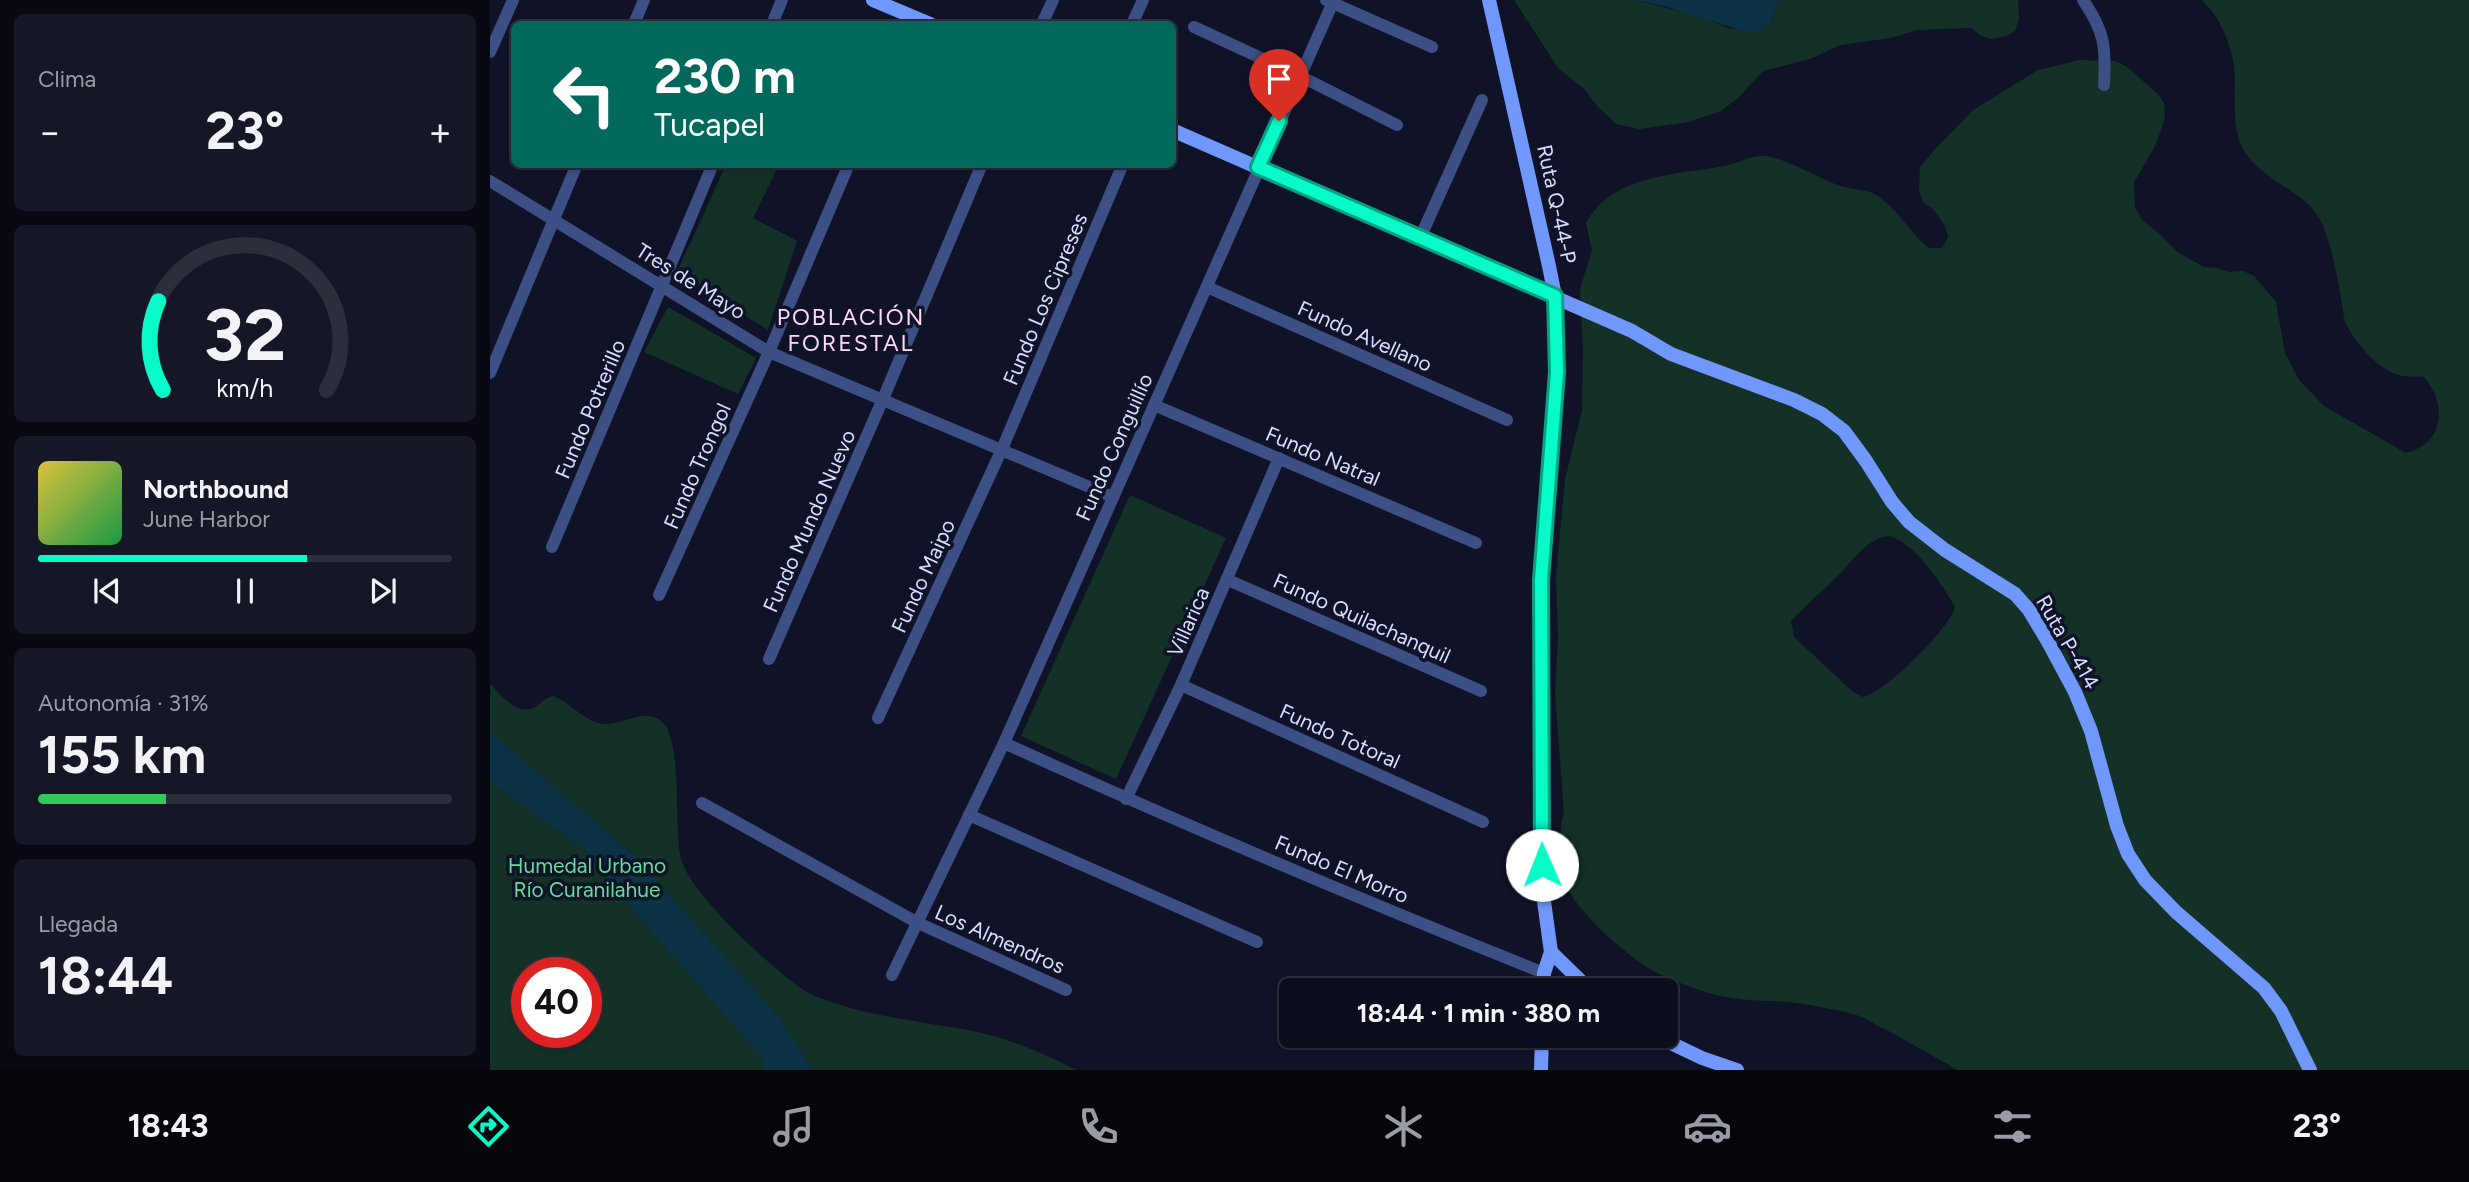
<!DOCTYPE html>
<html lang="es">
<meta charset="utf-8">
<style>
:root{--surface:#0c0e1d;--page:#151726;--text:#f1f3f6;--muted:#9a9ca4;--line:#2c2e3b;--accent:#07fac8}
body{margin:0;font-family:Figtree,sans-serif;background:var(--page);color:var(--text);height:100vh;display:flex;flex-direction:column;font-size:26px;white-space:nowrap}
*{box-sizing:border-box;margin:0}
p{font-size:23px;color:var(--muted)}
.icon{flex:none;width:38px;height:38px;fill:none;stroke:currentColor;stroke-width:2;stroke-linecap:round;stroke-linejoin:round}
.map{position:relative;flex:1;overflow:hidden}
.drawer{display:flex;flex-direction:column;gap:14px;padding:14px;background:#070810;width:490px}
.drawer>*{flex:none}
.hud{position:absolute;left:21px;top:21px;width:665px;height:147px;border-radius:10px;box-shadow:0 2px 5px #0004,0 0 0 2px var(--line);background:#00695c;color:#fff;overflow:hidden}
.speed{position:absolute;left:21px;top:957px;display:flex;gap:14px;font-size:35px;font-weight:700;text-align:center}
.speed>*{display:grid;place-content:center;width:91px;height:91px;border-radius:50%;background:var(--surface);box-shadow:0 2px 5px #0004,0 0 0 2px var(--line);line-height:1}
.speed .limit{border:10px solid #d22;background:#fff;color:#111}
.pin{position:absolute;display:grid;place-items:center;width:60px;height:60px;color:#fff;margin:-72px -30px;border-radius:50% 50% 50% 0;rotate:-45deg;box-shadow:0 0 7px #0007}
.pin .icon{rotate:45deg}
.me{position:absolute;width:77px;margin:-38px;rotate:359deg;stroke-linejoin:round;filter:drop-shadow(0 0 5px #0008)}
.turn{display:flex;align-items:center;gap:24px;height:147px;padding:0 28px;font-size:32px}
.turn .icon{width:91px;height:91px;stroke-width:2.5}
.turn b{display:block;font-size:49px;line-height:60px}
.big{font-size:52px;font-weight:700;line-height:1.1}
.drawer .widget{flex:1;display:flex;flex-direction:column;justify-content:center;gap:10px;min-width:0;padding:0 24px;border-radius:10px;background:var(--page)}
.drawer .dial{align-items:center;gap:0}
.dial svg{height:182px;overflow:visible;fill:none;stroke:var(--line);stroke-width:7;stroke-linecap:round;text-anchor:middle}
.dial text{fill:var(--text);stroke:none}
.song{display:flex;align-items:center;gap:21px}
.cover{width:84px;height:84px;border-radius:10px;background:linear-gradient(135deg,hsl(50 70% 55%),hsl(140 70% 35%))}
.played{height:7px;border-radius:4px;background:linear-gradient(90deg,var(--accent) 65%,var(--line) 65%)}
.keys{display:flex;justify-content:space-around;direction:ltr}
.heat{display:flex;justify-content:space-between;align-items:center;font-size:38px;direction:ltr}
.charge{height:10px;border-radius:5px;background:linear-gradient(90deg,#34c759 31%,var(--line) 0)}
.trip{position:absolute;left:789px;top:978px;width:399px;height:70px;border-radius:10px;background:var(--surface);box-shadow:0 2px 5px #0004,0 0 0 2px var(--line);font-weight:700;line-height:70px;text-align:center}
.tabs{display:flex;height:112px;justify-content:space-around;align-items:center;background:#05060c;color:var(--muted)}
.tabs .icon{width:49px;height:49px}
.tabs .on{color:var(--accent)}
.tabs b{font-size:32px;color:var(--text)}
main{display:flex;flex:1;min-height:0}
.map>svg:first-child{display:block}
</style>
<main>
<section class="drawer">
<div class="widget"><p>Clima</p>
<div class="heat"><a>−</a><b class="big">23°</b><a>+</a></div>
</div>
<div class="widget dial"><svg viewBox="0 0 100 80">
<path d="M14 69A42 42 0 1 1 86 69"/>
<path d="M14 69A42 42 0 0 1 12 30" stroke="#07fac8"/>
<text x="50" y="56" font-size="32" font-weight="700">32</text>
<text x="50" y="72" font-size="11">km/h</text>
</svg></div>
<div class="widget">
<div class="song"><i class="cover"></i><div><b>Northbound</b><p>June Harbor</p></div></div>
<div class="played"></div>
<div class="keys"><svg class="icon" aria-label="previous" viewBox="0 0 24 24"><path d="M18 5L8 12l10 7zM5 5v14"/></svg><svg class="icon" aria-label="pause" viewBox="0 0 24 24"><path d="M8 5v14M16 5v14"/></svg><svg class="icon" aria-label="next" viewBox="0 0 24 24"><path d="M6 5l10 7-10 7zM19 5v14"/></svg></div>
</div>
<div class="widget"><p>Autonomía · 31%</p><b class="big">155 km</b><div class="charge"></div></div>
<div class="widget"><p>Llegada</p><b class="big">18:44</b></div>
</section>
<div class="map">
<svg width="1979" height="1070" viewBox="0 0 1979 1070">
<rect width="100%" height="100%" fill="#101327"/>
<!-- green -->
<g fill="#133127" fill-rule="evenodd">
<polygon points="1024,0 1146,0 1213,17 1240,29 1280,24 1288,0 1528,0 1529,19 1525,31 1514,37 1502,39 1491,36 1481,28 1427,30 1401,38 1350,45 1320,59 1273,71 1248,98 1231,111 1199,122 1149,129 1126,124 1108,107 1094,89 1068,68"/>
<path d="M1712,0H1979V1070H1468L1395,1029C1386,1026 1380,1020 1372,1017C1357,1011 1340,1009 1325,1006C1290,998 1254,1004 1219,993C1202,988 1175,978 1160,969C1134,953 1084,910 1075,882C1069,862 1068,832 1074,813L1065,694L1068,637L1066,576L1075,479L1092,411L1093,350L1090,289L1102,250L1096,223C1123,174 1187,175 1235,166C1247,164 1263,154 1276,156C1301,161 1322,175 1345,184C1358,190 1375,188 1386,195C1407,208 1420,233 1439,248H1452L1458,237L1455,226L1443,209L1433,202L1429,191L1430,167L1446,148L1483,110L1548,70L1590,60L1625,61L1637,67L1667,93L1674,103L1675,116L1672,128L1663,150L1644,182L1645,207L1652,220L1671,235L1687,252L1714,267L1727,268L1739,272L1753,271L1764,276L1786,302L1795,353L1809,380L1834,406L1916,453C1954,443 1958,405 1934,377C1927,376 1919,377 1912,376C1888,371 1865,342 1855,322C1850,294 1843,242 1829,218C1811,186 1759,178 1748,136C1743,117 1745,96 1745,77C1744,50 1732,19 1712,0ZM1399,536C1424,542 1453,585 1465,607C1461,627 1394,694 1373,697L1363,692L1304,637L1301,621C1315,606 1330,593 1345,579C1361,564 1374,539 1399,536Z"/>
<polygon points="236,165 277,165 287,169 263,218 307,241 278,330 186,274"/>
<polygon points="178,307 266,358 248,394 154,352"/>
<polygon points="640,495 736,538 626,779 531,736"/>
<path d="M0,683C9,694 28,716 43,708C51,704 54,698 63,696C80,702 96,723 114,724C133,725 152,709 170,720C194,735 183,830 191,859C201,895 278,964 309,987C342,1011 436,1023 478,1030C517,1037 552,1053 587,1070H0ZM37,973H96V1032H37Z"/>
</g>
<!-- water -->
<g fill="#0b3245">
<polygon points="1146,0 1288,0 1280,24 1270,31 1256,32 1174,6"/>
<polygon points="0,732 141,852 288,1016 323,1070 275,1070 270,1056 144,911 96,851 0,781"/>
</g>
<g fill="none" stroke-linecap="round" stroke-linejoin="round">
<!-- street -->
<g stroke="#3c5085" stroke-width="12">
<polyline points="836,0 942,47"/>
<path d="M1593,0C1615,32 1616,47 1614,85"/>
<polyline points="144,24 154,0"/>
<polyline points="282,24 292,0"/>
<polyline points="552,24 563,0"/>
<polyline points="642,24 653,0"/>
<polyline points="704,27 810,76 907,125"/>
<polyline points="0,52 23,0"/>
<polyline points="0,181 279,352 623,497"/>
<polyline points="930,238 992,100"/>
<polyline points="717,287 1017,420"/>
<polyline points="0,373 87,164"/>
<polyline points="664,405 986,543"/>
<polyline points="62,547 223,164"/>
<polyline points="738,580 991,691"/>
<polyline points="169,595 279,352 359,164"/>
<polyline points="279,659 393,399 492,164"/>
<polyline points="691,685 993,822"/>
<polyline points="388,718 512,449 633,164"/>
<path d="M514,743C692,824 872,900 1054,973"/>
<polyline points="636,799 691,685 789,458"/>
<polyline points="212,803 428,923 576,990"/>
<polyline points="479,815 767,942"/>
<polyline points="402,975 514,743 844,0"/>
</g>
<!-- secondary -->
<g stroke="#7097fc" stroke-width="14">
<polyline points="383,0 440,24"/>
<polyline points="999,0 1059,266 1065,296 1068,339 1051,580 1052,887 1061,952 1100,990"/>
<polyline points="682,130 1142,331 1181,354 1304,400 1332,414 1354,431 1376,461 1402,502 1419,522 1455,550 1525,594 1539,610 1557,640 1585,692 1601,731 1627,826 1638,854 1655,880 1686,912 1774,988 1791,1011 1820,1070"/>
<polyline points="1053,990 1054,973 1061,952"/>
<polyline points="1166,1036 1212,1058 1247,1070"/>
<polyline points="1051,1070 1052,1036"/>
</g>
</g>
<g fill="none" stroke-linecap="round" stroke-linejoin="round">
<!-- route casing -->
<g stroke="#05a282" stroke-width="18">
<polyline id="route" points="789,121 768,167 1065,296 1067,372 1051,580 1052,865"/>
</g>
<!-- route -->
<use href="#route" stroke="#07fac8" stroke-width="12"/>
</g>
<g text-anchor="middle" dominant-baseline="central" stroke-width="7" stroke-linejoin="round" paint-order="stroke">
<!-- street labels -->
<g font-size="21" fill="#d7dffe" stroke="#101327">
<text transform="translate(1067 204) rotate(78)">Ruta Q-44-P</text>
<text transform="translate(201 281) rotate(32)">Tres de Mayo</text>
<text transform="translate(555 299) rotate(-67)">Fundo Los Cipreses</text>
<text transform="translate(875 336) rotate(24)">Fundo Avellano</text>
<text transform="translate(100 409) rotate(-67)">Fundo Potrerillo</text>
<text transform="translate(624 447) rotate(-66)">Fundo Conguillío</text>
<text transform="translate(833 456) rotate(23)">Fundo Natral</text>
<text transform="translate(207 466) rotate(-66)">Fundo Trongol</text>
<text transform="translate(319 521) rotate(-66)">Fundo Mundo Nuevo</text>
<text transform="translate(433 576) rotate(-65)">Fundo Maipo</text>
<text transform="translate(872 618) rotate(24)">Fundo Quilachanquil</text>
<text transform="translate(698 622) rotate(-66)">Villarica</text>
<text transform="translate(1578 642) rotate(60)">Ruta P-414</text>
<text transform="translate(850 736) rotate(24)">Fundo Totoral</text>
<text transform="translate(852 869) rotate(23)">Fundo El Morro</text>
<text transform="translate(510 939) rotate(24)">Los Almendros</text>
</g>
<!-- park labels -->
<g font-size="21" fill="#63de9a" stroke="#101327">
<text x="97" y="865">Humedal Urbano<tspan x="97" dy="24">Río Curanilahue</tspan></text>
</g>
<!-- neighbourhood labels -->
<g font-size="23" letter-spacing="2" fill="#fed9fc" stroke="#101327">
<text x="361" y="317">POBLACIÓN<tspan x="361" dy="26">FORESTAL</tspan></text>
</g>
</g>
</svg>
<div class="speed"><div class="limit">40</div></div>
<div class="pin" style="left:789px;top:121px;background:#d93025"><svg class="icon" aria-label="arrive" viewBox="0 0 24 24"><path d="M6 21V4h12l-3 4 3 4H6"/></svg></div>
<svg class="me" style="left:1052px;top:865px" viewBox="-20 -20 40 40"><circle r="19" fill="#fff"/><path d="M0-13L10 11 0 6-10 11z" fill="#07fac8"/></svg>
<div class="trip">18:44 · 1 min · 380 m</div>
<div class="hud">
<div class="turn"><svg class="icon" aria-label="left" viewBox="0 0 24 24"><path d="M17 20v-9H6M10 6l-5 5 5 5"/></svg><div><b>230 m</b>Tucapel</div></div>
</div>
</div>
</main>
<nav class="tabs">
<b>18:43</b>
<svg class="icon on" aria-label="directions" viewBox="0 0 24 24"><path d="M12 3l9 9-9 9-9-9zM9 14v-3h6M13 9l2 2-2 2"/></svg>
<svg class="icon" aria-label="music" viewBox="0 0 24 24"><path d="M9 18V5l10-2v13"/><circle cx="6" cy="18" r="3"/><circle cx="16" cy="16" r="3"/></svg>
<svg class="icon" aria-label="phone" viewBox="0 0 24 24"><path d="M5 4h4l2 5-3 2q2 4 5 5l2-3 5 2v4C11 20 4 13 5 4z"/></svg>
<svg class="icon" aria-label="climate" viewBox="0 0 24 24"><path d="M12 3v18M4 7l16 10M4 17L20 7"/></svg>
<svg class="icon" aria-label="car" viewBox="0 0 24 24"><path d="M5 17H2v-5l4-1 3-4h7l3 4 3 1v5h-3M9 17h6M6 11h13"/><circle cx="7" cy="17" r="2"/><circle cx="17" cy="17" r="2"/></svg>
<svg class="icon" aria-label="filters" viewBox="0 0 24 24"><path d="M4 7h16M4 17h16"/><circle cx="9" cy="7" r="2"/><circle cx="15" cy="17" r="2"/></svg>
<b>23°</b>
</nav>
